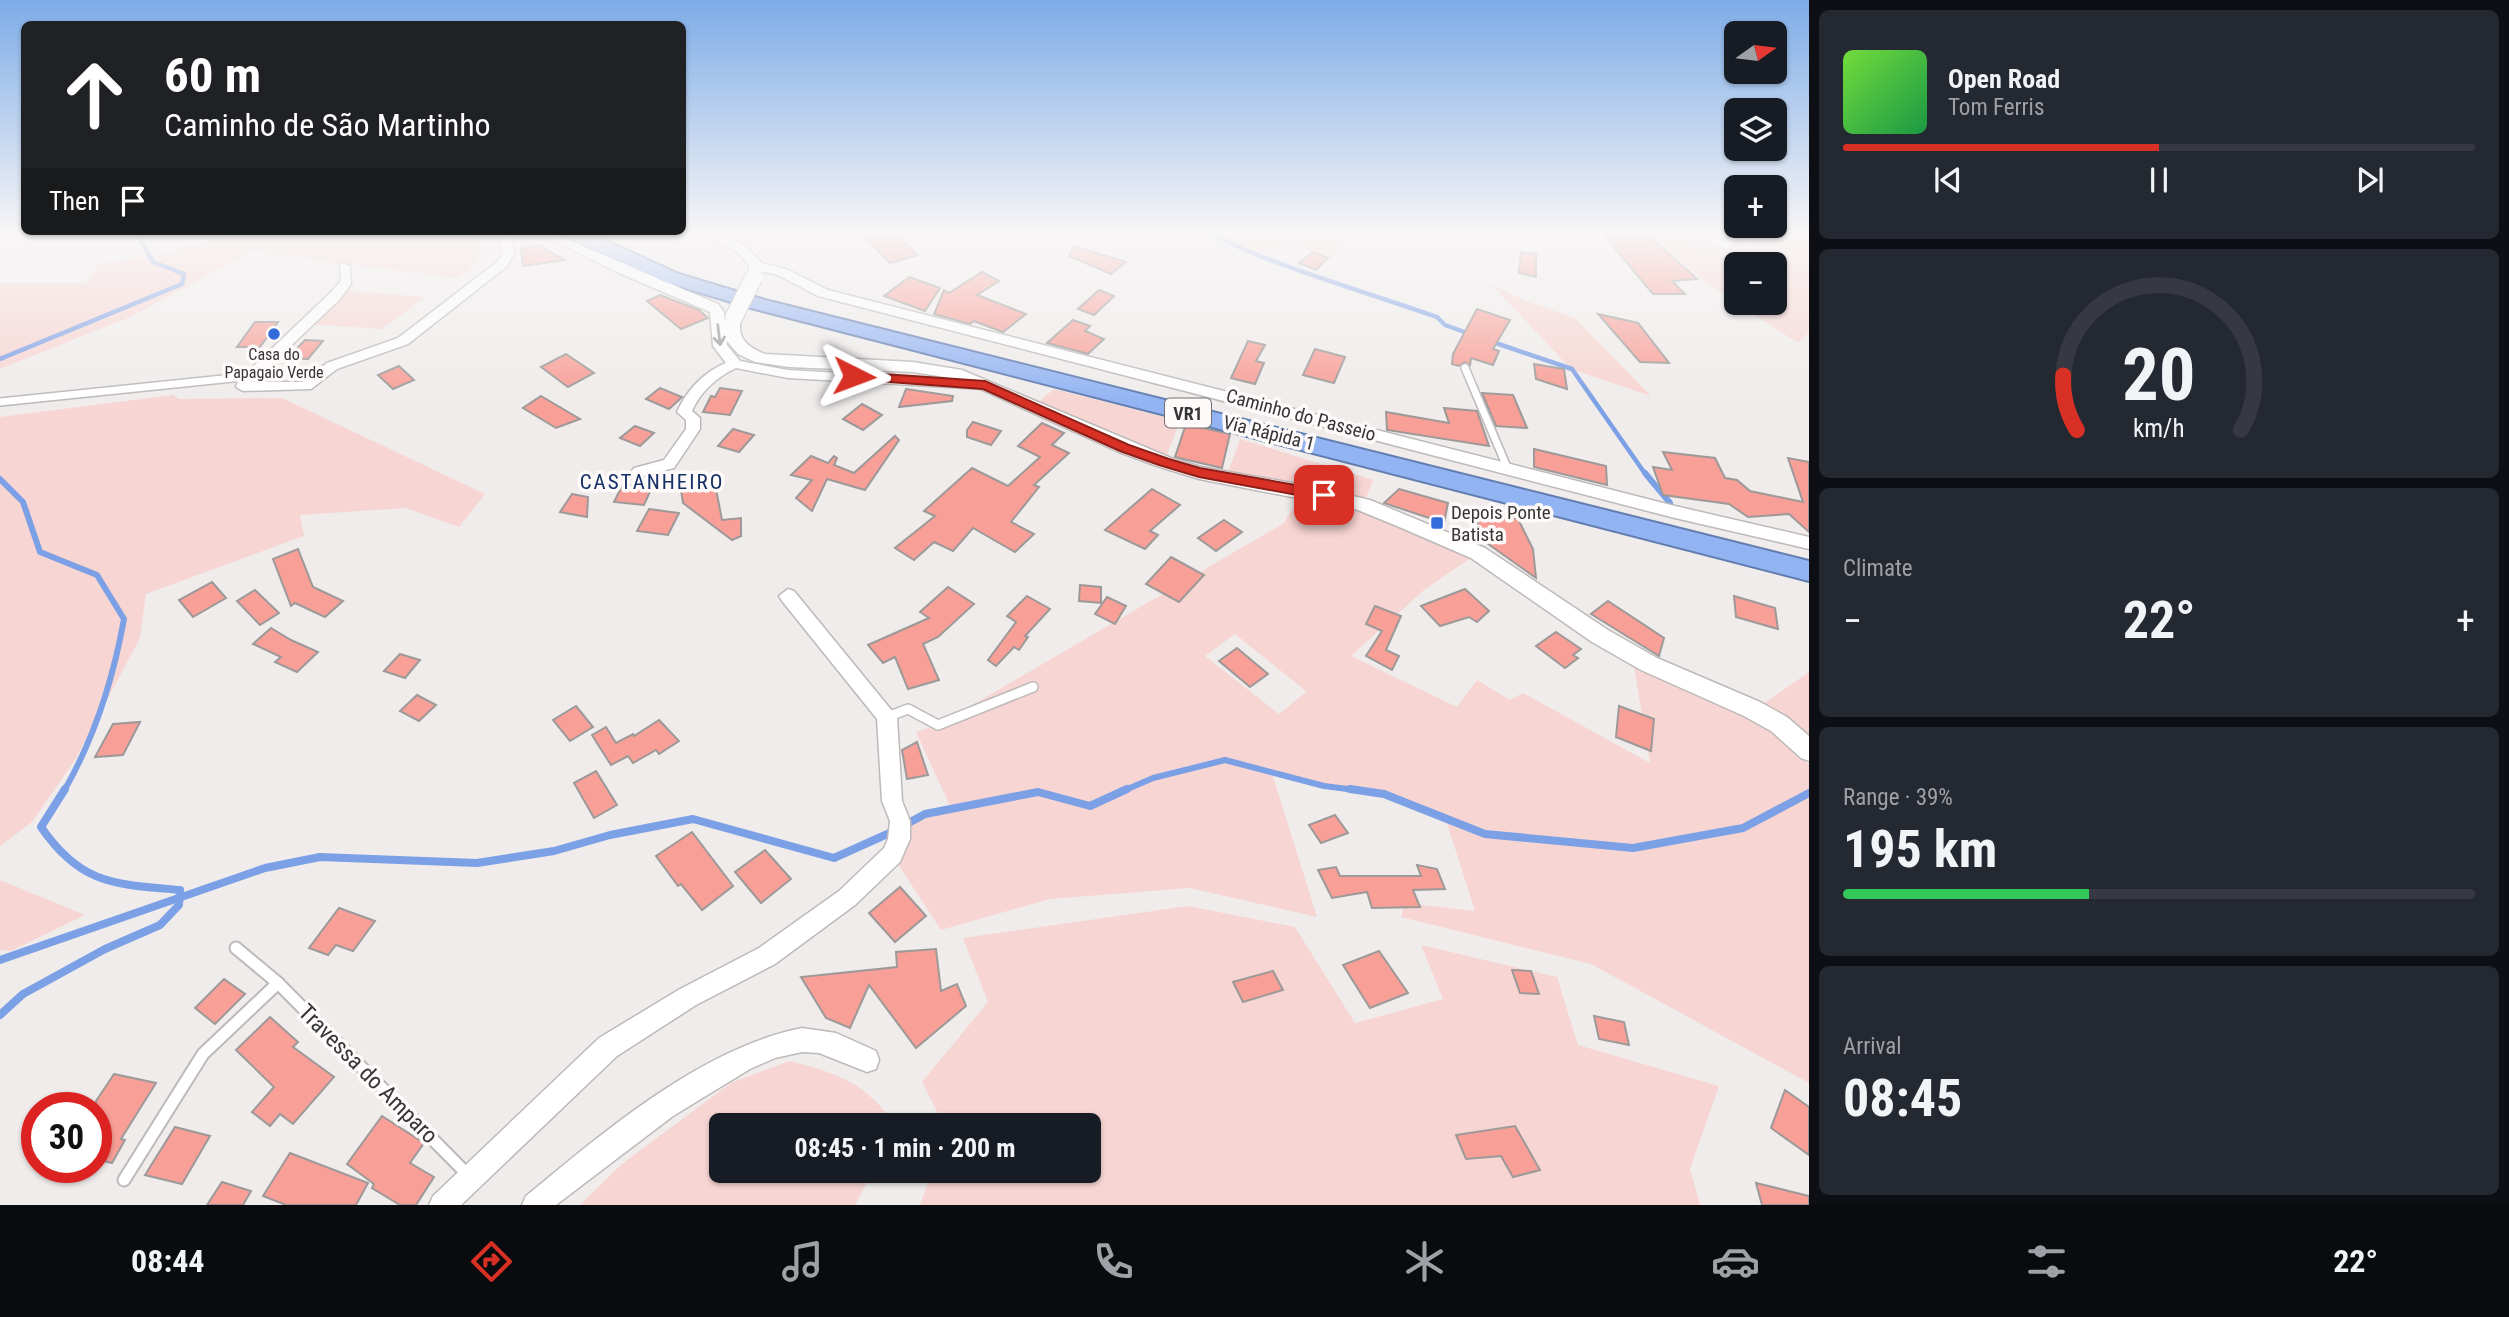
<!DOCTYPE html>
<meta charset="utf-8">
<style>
:root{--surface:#171b24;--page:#242831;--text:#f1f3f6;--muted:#9ea1a6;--line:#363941;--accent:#d93025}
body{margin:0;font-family:"Roboto Condensed",sans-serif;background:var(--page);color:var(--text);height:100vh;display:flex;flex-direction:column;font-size:26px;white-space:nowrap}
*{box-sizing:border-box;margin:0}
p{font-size:23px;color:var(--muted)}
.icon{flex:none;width:38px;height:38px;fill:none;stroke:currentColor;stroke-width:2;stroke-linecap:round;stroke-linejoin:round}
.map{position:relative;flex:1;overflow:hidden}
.panel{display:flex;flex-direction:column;gap:10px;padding:10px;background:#0d0f14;width:700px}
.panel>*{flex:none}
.banner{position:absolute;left:21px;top:21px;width:665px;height:214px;border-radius:10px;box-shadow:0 2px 5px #0004;background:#202124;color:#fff;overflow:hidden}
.needle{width:46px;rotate:76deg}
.tools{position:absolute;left:1724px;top:21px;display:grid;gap:14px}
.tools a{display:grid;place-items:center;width:63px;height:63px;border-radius:10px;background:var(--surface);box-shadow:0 2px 5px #0004;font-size:35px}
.speed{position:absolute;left:21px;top:1092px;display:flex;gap:14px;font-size:35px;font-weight:700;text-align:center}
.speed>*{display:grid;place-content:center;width:91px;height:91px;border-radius:50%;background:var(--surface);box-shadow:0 2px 5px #0004;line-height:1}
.speed .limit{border:10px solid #d22;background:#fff;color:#111}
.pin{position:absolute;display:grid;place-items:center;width:60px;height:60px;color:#fff;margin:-30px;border-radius:14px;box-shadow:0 4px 10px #0006}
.me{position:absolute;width:77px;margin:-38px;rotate:93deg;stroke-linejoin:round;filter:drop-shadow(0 0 5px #0008)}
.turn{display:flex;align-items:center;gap:24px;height:147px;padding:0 28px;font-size:32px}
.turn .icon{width:91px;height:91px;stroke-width:2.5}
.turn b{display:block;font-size:49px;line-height:60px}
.then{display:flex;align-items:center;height:66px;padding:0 28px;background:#0003;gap:14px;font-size:26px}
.big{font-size:52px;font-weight:700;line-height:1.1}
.panel .tile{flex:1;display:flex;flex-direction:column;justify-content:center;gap:10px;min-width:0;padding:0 24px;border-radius:10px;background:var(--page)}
.panel .dial{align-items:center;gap:0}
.dial svg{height:182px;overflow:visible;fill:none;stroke:var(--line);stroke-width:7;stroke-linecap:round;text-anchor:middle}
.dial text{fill:var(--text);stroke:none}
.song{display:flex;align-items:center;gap:21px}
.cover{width:84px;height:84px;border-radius:10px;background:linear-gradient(135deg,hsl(100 70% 55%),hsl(140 70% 35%))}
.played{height:7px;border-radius:4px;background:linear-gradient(90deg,var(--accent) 50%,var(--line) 50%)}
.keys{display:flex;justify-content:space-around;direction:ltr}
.heat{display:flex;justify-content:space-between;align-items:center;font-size:38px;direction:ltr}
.charge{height:10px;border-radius:5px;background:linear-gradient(90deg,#34c759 39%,var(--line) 0)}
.trip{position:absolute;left:709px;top:1113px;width:392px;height:70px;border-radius:10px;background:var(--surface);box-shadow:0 2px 5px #0004;font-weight:700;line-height:70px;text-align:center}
.tabs{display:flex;height:112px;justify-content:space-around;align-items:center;background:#090b0e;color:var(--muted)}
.tabs .icon{width:49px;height:49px}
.tabs .selected{color:var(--accent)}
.tabs b{font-size:32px;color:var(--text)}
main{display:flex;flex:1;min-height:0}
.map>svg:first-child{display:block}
</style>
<main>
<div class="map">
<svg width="1809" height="1205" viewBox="0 0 1809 1205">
<rect width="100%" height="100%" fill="#f0ecec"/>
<!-- built -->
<polygon fill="#ebdedd" points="1663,233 1752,233 1747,239 1767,249 1749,264 1737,264"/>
<!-- green -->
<g fill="#f7d5d2" fill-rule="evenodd">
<path d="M239,233H476C487,255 476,267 456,278L252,252L130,317L0,369V283H86L98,264L157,255Z"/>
<polygon points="1208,233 1367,233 1370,234 1347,240 1332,260 1293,242 1255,256"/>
<polygon points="1649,233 1663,233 1737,264 1736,302 1703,280"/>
<polygon points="1752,233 1809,233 1809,332 1798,343 1737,303 1774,303 1774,264 1749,264 1766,249 1746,240"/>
<polygon points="1491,284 1526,301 1575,318 1651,396 1571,369"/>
<polygon points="340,290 425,297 382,329 306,324"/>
<polygon points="1054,389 1180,421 1164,462 1033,407"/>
<polygon points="173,395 179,399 282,398 485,494 459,527 406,508 300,515 304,536 146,594 140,638 75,760 32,822 0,846 0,417"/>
<path d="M1240,439L1373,480L1363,505L1478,553L1424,590L1351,656L1457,707L1477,680L1510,700L1523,693L1650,763L1633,661L1761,722L1809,765V1083L1591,964L1401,917L1405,903L1475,911L1445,817L1384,794L1324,786L1272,773L1317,917L1190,888L1050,899L941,930L892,855L890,833L925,814L951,808L916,732L938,725L1284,523L1303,491L1226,478ZM1235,634L1306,691V692L1279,714L1205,656Z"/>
<polygon points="1809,672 1809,744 1762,705"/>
<polygon points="0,880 85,915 11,951 0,950"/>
<polygon points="1188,906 1295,927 1355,1023 1443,999 1421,945 1557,977 1578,1045 1719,1086 1690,1169 1700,1205 920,1205 932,1171 1088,1171 1088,1125 944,1125 922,1082 988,1002 963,938"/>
<path d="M789,1061C834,1072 861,1081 891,1118L888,1125H721V1171H873L855,1205H580L623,1163L731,1083Z"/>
</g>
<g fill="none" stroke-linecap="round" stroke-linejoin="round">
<!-- stream-far2 -->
<g stroke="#7ca0e5" stroke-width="4.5">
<path d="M1209,233C1281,269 1361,290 1437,317L1445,325L1470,334"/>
<polyline points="1490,341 1572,369 1646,475"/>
<polyline points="0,359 182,284 184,274 153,262 137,233"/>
</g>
<!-- stream-far1 -->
<g stroke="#7ca0e5" stroke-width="6">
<polyline points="1645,473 1670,503"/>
<path d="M0,479L23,502L40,552L97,575L124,619C113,680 95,737 64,791"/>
<polyline points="1123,791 1153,778 1225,760 1324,786 1363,791"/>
</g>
<!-- stream -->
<g stroke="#7ca0e5" stroke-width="8">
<polyline points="1350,789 1384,794 1485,834 1633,848 1743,828 1809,793"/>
<polyline points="903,826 925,814 1038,792 1090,806 1127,789"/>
<polyline points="0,960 265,868 320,857 477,863 554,851 610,835 693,819 834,858 894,831"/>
<path d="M0,1015L23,994L105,949L160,925L179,905L180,890C114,884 81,885 41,827L65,789"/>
</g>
</g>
<!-- building -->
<g fill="#f89f97" stroke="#9d9999" stroke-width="2">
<polygon points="861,233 895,233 918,255 890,263"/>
<polygon points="1602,233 1646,233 1697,279 1672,281 1685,294 1653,294"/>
<polygon points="539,245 565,260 523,266 521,248"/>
<polygon points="1073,246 1126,262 1111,274 1069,256"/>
<polygon points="1313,252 1328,258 1316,270 1299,263"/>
<polygon points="1521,252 1536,254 1536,277 1519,273"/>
<polygon points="982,272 999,281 977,295 1026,314 1003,332 974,321 970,324 934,314 944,290 949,293"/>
<polygon points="909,277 940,288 925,311 884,296"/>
<polygon points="1099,290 1114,296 1094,315 1078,309"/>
<polygon points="660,295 699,310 708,318 681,329 647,301"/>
<polygon points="1477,309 1510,320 1493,349 1499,351 1493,365 1471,358 1470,365 1465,362 1459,366 1452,364 1453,354"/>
<polygon points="1598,314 1638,323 1669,363 1640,362"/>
<polygon points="1073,320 1090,326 1085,331 1104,339 1088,354 1047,343"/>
<polygon points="255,322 278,322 260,347 237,347"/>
<polygon points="305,340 323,341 308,359 287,358"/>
<polygon points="1248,341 1265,345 1256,361 1264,363 1255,384 1231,378"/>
<polygon points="1315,349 1345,357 1334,383 1303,375"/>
<polygon points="566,354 594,373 568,387 541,367"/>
<polygon points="1534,364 1564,369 1567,389 1536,379"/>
<polygon points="399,366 414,380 393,389 378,375"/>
<polygon points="660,388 682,397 669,409 646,399"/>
<polygon points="720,388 742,391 730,415 703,412 711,396 715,397"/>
<polygon points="906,389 953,396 952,401 899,407"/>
<polygon points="1482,393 1513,395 1527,428 1496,426"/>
<polygon points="541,396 580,419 556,428 523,408"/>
<polygon points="862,404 882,415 863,430 843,419"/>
<polygon points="1444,408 1477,411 1489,446 1387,430 1386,412 1449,423"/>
<polygon points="973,422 1001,431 991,445 967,437 967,430"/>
<polygon points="1042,423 1064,433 1052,445 1069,453 1034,485 1039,487 1011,522 1034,534 1015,552 973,528 953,551 934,542 914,560 895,548 935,516 924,511 972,468 1008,486 1040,457 1018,446"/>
<polygon points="1186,424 1230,434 1222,468 1175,457"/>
<polygon points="635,426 654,433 640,446 620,438"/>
<polygon points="733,429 754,435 739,452 718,446"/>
<polygon points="895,436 899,440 865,490 827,479 812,511 796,498 812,480 791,475 811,456 828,463 834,456 837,458 834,465 854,473"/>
<polygon points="1534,449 1606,466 1607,485 1534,467"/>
<polygon points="1663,452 1715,458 1725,478 1737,480 1750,491 1803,502 1788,458 1809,462 1809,532 1789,514 1748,517 1729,504 1663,495 1653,467 1672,470"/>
<polygon points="623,484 652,487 644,505 614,502"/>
<polygon points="715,484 722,520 741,518 741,536 732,540 683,503 681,490"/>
<polygon points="1152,489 1180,505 1150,531 1158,535 1145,549 1105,530"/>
<polygon points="1399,489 1448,503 1444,523 1384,503"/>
<polygon points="572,494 588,497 587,517 560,512"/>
<polygon points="649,509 679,513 668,535 637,531"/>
<polygon points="1479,509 1518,519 1533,549 1536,578 1477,536"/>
<polygon points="1224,520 1242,532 1216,551 1198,538"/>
<polygon points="298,549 313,587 343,601 325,617 295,603 291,606 273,559"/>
<polygon points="1171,557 1204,575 1179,602 1146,584"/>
<polygon points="212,582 226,598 193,617 179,600"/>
<polygon points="1080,585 1101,587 1101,603 1079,601"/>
<polygon points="948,587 974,604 938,637 923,644 939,680 908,689 895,657 883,663 868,645 929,618 920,612"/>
<polygon points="1465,589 1489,611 1477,622 1469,617 1440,626 1421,606"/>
<polygon points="255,590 279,613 260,625 237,601"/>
<polygon points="1027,596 1050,609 1025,636 1028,637 1019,650 1014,647 996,666 988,660 1016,622 1007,616"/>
<polygon points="1734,596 1775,608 1778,629 1736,617"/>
<polygon points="1107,597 1126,606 1115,624 1095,614"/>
<polygon points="1608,601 1664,638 1659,656 1591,614"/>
<polygon points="1375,606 1401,616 1386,650 1399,656 1392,670 1366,656 1382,631 1366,624"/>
<polygon points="271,628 291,640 318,652 297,672 275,662 281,657 253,644"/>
<polygon points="1556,632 1581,649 1573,655 1578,658 1565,668 1536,646"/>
<polygon points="1237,648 1268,674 1250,687 1219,661"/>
<polygon points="400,654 420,660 405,678 384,671"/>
<polygon points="417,695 436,705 419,721 400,711"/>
<polygon points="576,706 593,727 570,741 553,720"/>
<polygon points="1619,706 1654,719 1651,751 1616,737"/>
<polygon points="659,720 679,741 659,754 656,750 633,763 628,756 611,765 592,735 606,727 616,743 633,734 634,736"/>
<polygon points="140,722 123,755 95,757 113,724"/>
<polygon points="917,742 928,775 907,779 902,750"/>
<polygon points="596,771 617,805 594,818 574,783"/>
<polygon points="1335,815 1348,833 1321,843 1309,825"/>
<polygon points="692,832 733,886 702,910 681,884 678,886 656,856"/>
<polygon points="765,850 791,879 761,903 735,872"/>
<polygon points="1417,865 1437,869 1445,889 1413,890 1420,907 1372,908 1367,892 1332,898 1318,870 1336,867 1340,876 1421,876"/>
<polygon points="900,887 926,916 895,942 869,913"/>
<polygon points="339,908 375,921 353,951 336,945 328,955 309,948"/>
<polygon points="936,949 941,991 957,984 966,1006 916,1048 869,985 850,1028 826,1018 801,977 897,967 896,952"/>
<polygon points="1379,951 1408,993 1370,1008 1343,965"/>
<polygon points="1512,970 1531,971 1539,994 1520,993"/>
<polygon points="1273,971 1283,990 1243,1002 1233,982"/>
<polygon points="224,979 245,994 215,1024 195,1008"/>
<polygon points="1594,1016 1624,1022 1629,1045 1599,1039"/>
<polygon points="270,1017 298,1042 293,1047 334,1077 293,1124 280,1114 270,1126 252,1112 274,1087 236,1050"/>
<polygon points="114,1074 156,1083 121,1139 125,1140 112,1163 96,1159 96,1101"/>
<polygon points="1785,1090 1809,1107 1809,1155 1771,1128"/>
<polygon points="382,1116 424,1143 410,1163 434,1177 416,1205 400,1205 372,1188 374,1184 347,1164"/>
<polygon points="1515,1126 1540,1170 1513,1177 1501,1156 1466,1159 1456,1135"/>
<polygon points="175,1127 210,1136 182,1184 145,1175"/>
<polygon points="290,1153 368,1183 356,1205 286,1205 263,1196"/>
<polygon points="222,1182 251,1191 243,1205 207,1205"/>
<polygon points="1756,1183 1809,1196 1809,1205 1762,1205"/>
</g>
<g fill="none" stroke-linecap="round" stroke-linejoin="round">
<!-- service-far2 casing -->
<g stroke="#bdb9b9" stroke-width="10">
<g id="service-far2">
<polyline points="1714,241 1725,245 1743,233"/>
<polyline points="1465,368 1507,467"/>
<polyline points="0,402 252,376"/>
</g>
</g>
<!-- service-far1 casing -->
<g stroke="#bdb9b9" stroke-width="12">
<polyline id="service-far1" points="887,717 908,709 938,725 1033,687"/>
</g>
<!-- service casing -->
<g stroke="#bdb9b9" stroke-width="15">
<g id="service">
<polyline points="236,948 278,983 469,1176"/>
<polyline points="124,1180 203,1054 278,983"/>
</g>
</g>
<!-- minor casing -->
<g stroke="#bdb9b9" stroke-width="3">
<g id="minor">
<polygon points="498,233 510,233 514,254 506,267 408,344 337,369 311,389 243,391 236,387 238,381 330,293 341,281 340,263 350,266 351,284 340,299 253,382 303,382 327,363 398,338 497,262 502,254"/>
<path d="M538,233H553L718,304L724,312L727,345L740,361L788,370L985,381L992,385L985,389L788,378L736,368C717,377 701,391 692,411L700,418V429L674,468L639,477L634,476L631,472L634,468L664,460L686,429V420L677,412C687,390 704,372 726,363L713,346L710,312L619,273Z"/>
<polygon points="757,262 786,269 828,290 1675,506 1809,537 1809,549 1675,518 818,296 778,275 753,269 753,263"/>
<polygon points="788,589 794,591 897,717 902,801 910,821 910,839 900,862 855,905 775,964 696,1005 617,1056 461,1205 429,1205 433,1196 599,1038 680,989 759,948 839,891 884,848 888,839 890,821 882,801 877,719 782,601 779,596"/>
<path d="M802,1028L836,1033L876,1051L879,1060L876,1069L867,1072L819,1053L802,1052L775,1058L750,1069L673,1116L556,1205H522L526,1196C604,1132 701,1048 802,1028Z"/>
</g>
</g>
<!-- tertiary casing -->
<g stroke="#bdb9b9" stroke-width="3">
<g id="tertiary">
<path d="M694,233C723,231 747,243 764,266L759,280H749V266L738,252Z"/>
<path d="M734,312L742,317C735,337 747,347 765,354L913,362L962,370L1171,458L1201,467L1304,485L1370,500L1485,548L1608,630L1657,658L1760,702L1787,717L1809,736V761L1801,758L1771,731L1744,716L1641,670L1592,642L1471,558L1397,526L1358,510L1199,479L1157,466L1119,452L958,379L913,372L789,367L755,362L738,354L725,339L723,325L728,314Z"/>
</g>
</g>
<!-- trunk casing -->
<g stroke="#617caf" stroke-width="4">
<polygon id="trunk" points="565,233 589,233 679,274 765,300 1809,561 1809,581 751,308 665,282 567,237"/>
</g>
<!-- service-far2 -->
<use href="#service-far2" stroke="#fff" stroke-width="7"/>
<!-- service-far1 -->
<use href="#service-far1" stroke="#fff" stroke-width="9"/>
<!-- service -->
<use href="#service" stroke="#fff" stroke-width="11"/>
<!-- minor -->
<use href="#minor" fill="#fff" fill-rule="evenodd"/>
<!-- tertiary -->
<use href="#tertiary" fill="#fff" fill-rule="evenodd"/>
<!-- trunk -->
<use href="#trunk" fill="#93b4f3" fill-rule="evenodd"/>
<!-- tertiary-bridge casing -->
<g stroke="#bdb9b9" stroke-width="19" stroke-linecap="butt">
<polyline id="tertiary-bridge" points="734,317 754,277"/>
</g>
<!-- tertiary-bridge -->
<use href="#tertiary-bridge" stroke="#fff" stroke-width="17"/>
</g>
<!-- one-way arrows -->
<defs><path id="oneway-shaft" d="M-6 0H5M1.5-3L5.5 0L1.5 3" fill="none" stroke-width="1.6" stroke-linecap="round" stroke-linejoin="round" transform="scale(1.75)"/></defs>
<use stroke="#9a9a9a" href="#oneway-shaft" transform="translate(719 335) rotate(83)"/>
<!-- sky -->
<linearGradient id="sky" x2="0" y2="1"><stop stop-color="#7dace7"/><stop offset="0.58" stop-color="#f8f6f6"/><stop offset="1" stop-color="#f8f6f6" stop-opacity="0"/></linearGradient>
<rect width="1809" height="401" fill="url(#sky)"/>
<!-- route -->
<polygon fill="#d93025" stroke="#8d1f18" stroke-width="2" points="854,372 985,381 1129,445 1169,459 1200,468 1324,490 1331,495 1324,500 1199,477 1159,465 1120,451 983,389 849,379 848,376"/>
<!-- markers -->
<g fill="#336bda" stroke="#fdfaf9" stroke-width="2.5">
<circle cx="274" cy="334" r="7"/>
<rect x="1430" y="516" width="14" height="14" rx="3.5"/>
</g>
<g text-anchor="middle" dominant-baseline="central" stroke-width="7" stroke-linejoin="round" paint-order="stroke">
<!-- far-poi labels -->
<g font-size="16" fill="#363535" stroke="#fdfaf9">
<text x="274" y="354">Casa do<tspan x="274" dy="18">Papagaio Verde</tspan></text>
</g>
<!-- shield labels -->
<rect fill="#fdfaf9" stroke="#727070" stroke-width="2" x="1165" y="398.5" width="46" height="29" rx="5"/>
<g font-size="18" font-weight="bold" fill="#363535">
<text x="1188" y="413">VR1</text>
</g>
<!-- street labels -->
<g font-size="19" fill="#363535" stroke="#fdfaf9">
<text transform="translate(1301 415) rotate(15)">Caminho do Passeio</text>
<text transform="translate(1269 433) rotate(14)">Via Rápida 1</text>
</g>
<!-- poi labels -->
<g font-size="19" fill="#363535" stroke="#fdfaf9" text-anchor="start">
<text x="1451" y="512">Depois Ponte<tspan x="1451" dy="22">Batista</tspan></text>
</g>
<!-- neighbourhood labels -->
<g font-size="21" letter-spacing="2" fill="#153066" stroke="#fdfaf9">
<text x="652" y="482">CASTANHEIRO</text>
</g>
<!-- near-street labels -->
<g font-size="23" fill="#363535" stroke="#fdfaf9">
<text transform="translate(368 1074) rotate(45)">Travessa do Amparo</text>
</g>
</g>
</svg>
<div class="tools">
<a><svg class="needle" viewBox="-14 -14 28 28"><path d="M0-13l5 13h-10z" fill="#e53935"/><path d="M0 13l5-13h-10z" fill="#9ea1a6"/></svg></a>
<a><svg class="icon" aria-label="layers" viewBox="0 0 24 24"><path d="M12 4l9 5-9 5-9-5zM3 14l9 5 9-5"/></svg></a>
<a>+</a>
<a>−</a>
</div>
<div class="speed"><div class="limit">30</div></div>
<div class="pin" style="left:1324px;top:495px;background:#d93025"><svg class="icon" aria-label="arrive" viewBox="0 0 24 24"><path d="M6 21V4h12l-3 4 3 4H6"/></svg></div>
<svg class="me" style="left:854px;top:376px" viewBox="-20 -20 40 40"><path d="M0-17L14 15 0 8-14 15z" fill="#d93025" stroke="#fff" stroke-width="4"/></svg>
<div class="trip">08:45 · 1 min · 200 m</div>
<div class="banner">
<div class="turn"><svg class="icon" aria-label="ahead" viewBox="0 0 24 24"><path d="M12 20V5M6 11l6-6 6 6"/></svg><div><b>60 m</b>Caminho de São Martinho</div></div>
<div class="then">Then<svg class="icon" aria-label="arrive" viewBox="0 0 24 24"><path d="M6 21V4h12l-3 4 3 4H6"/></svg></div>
</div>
</div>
<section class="panel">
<div class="tile">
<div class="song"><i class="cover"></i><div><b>Open Road</b><p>Tom Ferris</p></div></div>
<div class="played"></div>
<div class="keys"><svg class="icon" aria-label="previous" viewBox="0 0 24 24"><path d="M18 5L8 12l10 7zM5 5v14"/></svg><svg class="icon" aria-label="pause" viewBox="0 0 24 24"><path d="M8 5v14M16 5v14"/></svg><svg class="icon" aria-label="next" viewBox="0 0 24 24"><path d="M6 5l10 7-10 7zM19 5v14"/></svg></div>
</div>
<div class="tile dial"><svg viewBox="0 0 100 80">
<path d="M14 69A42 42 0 1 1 86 69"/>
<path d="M14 69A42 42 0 0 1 8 45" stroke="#d93025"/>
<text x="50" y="56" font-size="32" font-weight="700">20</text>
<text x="50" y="72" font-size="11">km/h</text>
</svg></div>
<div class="tile"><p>Climate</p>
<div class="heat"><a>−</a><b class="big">22°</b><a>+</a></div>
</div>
<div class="tile"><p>Range · 39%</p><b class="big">195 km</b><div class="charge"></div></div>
<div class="tile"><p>Arrival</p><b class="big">08:45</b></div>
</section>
</main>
<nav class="tabs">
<b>08:44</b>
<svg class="icon selected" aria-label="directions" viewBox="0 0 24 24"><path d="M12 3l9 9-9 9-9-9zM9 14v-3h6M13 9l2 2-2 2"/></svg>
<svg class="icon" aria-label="music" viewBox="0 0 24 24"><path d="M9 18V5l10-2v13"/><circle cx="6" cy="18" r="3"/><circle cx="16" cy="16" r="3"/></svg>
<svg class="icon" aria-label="phone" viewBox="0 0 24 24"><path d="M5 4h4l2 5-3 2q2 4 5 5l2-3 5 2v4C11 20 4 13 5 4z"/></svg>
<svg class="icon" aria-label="climate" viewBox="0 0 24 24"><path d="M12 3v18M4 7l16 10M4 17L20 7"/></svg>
<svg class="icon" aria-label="car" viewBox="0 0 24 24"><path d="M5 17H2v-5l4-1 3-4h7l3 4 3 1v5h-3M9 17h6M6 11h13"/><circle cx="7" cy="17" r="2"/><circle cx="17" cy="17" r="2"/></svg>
<svg class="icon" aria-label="filters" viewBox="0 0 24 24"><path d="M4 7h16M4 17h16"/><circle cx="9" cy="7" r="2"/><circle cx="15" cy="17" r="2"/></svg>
<b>22°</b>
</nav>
